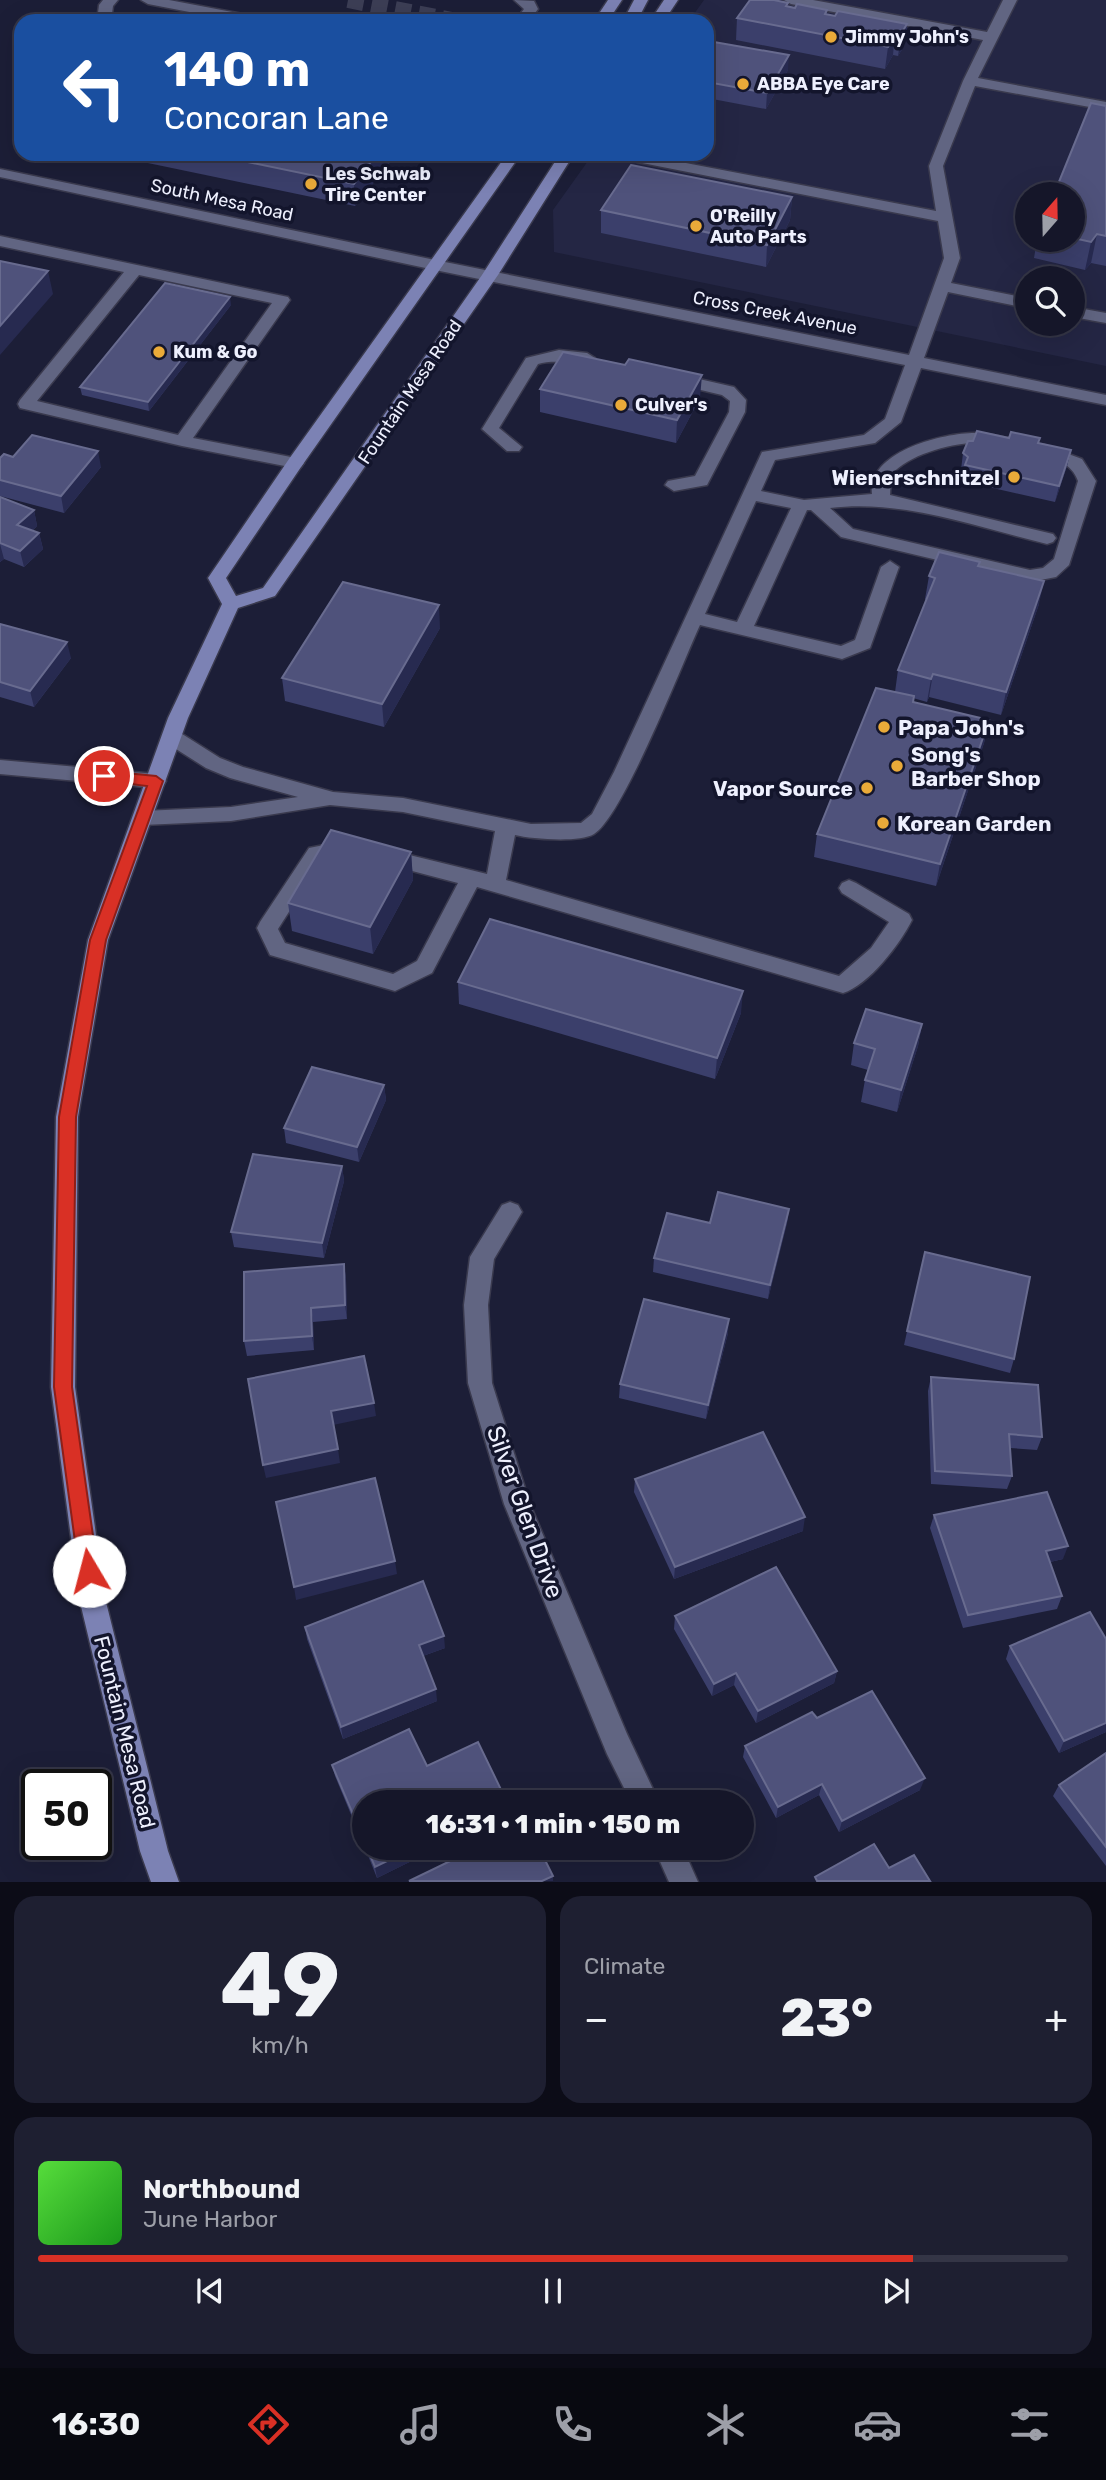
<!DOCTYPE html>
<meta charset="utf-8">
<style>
:root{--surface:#151629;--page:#1e1f31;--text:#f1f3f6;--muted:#9d9fa8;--line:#343546;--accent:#d93025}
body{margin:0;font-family:Rubik,sans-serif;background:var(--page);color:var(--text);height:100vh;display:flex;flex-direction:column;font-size:26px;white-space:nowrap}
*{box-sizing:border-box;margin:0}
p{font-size:23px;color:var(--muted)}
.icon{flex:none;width:38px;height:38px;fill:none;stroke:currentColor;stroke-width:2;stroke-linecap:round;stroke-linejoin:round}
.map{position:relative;height:1882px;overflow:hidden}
.panel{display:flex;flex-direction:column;gap:14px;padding:14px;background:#0c0c17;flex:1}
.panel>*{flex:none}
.banner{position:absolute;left:14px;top:14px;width:700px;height:147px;border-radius:21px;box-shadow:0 7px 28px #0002,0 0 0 2px var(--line);background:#1a4fa0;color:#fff;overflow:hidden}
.needle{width:46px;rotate:20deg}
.tools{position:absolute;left:1015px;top:182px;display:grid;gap:14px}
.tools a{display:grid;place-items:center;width:70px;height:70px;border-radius:50%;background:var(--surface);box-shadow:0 7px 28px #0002,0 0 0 2px var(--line);font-size:35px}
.speed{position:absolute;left:21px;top:1769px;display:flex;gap:14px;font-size:35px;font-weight:700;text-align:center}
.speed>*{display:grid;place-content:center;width:91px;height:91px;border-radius:50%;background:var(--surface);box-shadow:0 7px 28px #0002,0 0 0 2px var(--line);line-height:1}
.speed .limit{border:4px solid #111;border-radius:10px;background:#fff;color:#111}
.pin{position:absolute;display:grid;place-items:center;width:60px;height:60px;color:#fff;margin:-30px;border:4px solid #fff;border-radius:50%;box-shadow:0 2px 7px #0007}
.me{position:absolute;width:77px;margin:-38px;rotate:352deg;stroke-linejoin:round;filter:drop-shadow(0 0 5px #0008)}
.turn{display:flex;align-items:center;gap:24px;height:147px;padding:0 35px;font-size:32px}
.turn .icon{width:91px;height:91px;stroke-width:2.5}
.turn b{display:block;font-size:49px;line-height:60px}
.big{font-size:52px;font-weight:800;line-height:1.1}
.panel .card{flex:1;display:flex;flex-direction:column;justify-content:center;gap:10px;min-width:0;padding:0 24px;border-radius:21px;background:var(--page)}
.panel .dial{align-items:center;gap:0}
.dial b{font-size:91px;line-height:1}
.song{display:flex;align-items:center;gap:21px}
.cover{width:84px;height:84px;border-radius:10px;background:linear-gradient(135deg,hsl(110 70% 55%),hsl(120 70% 35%))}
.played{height:7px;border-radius:4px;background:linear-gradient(90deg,var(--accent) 85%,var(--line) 85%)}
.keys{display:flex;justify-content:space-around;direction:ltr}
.heat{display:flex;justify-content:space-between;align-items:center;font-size:38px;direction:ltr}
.panel .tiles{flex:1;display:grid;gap:14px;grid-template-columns:1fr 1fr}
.card:last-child{grid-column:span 2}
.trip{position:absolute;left:352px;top:1790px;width:402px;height:70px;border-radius:35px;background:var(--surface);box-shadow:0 7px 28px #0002,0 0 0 2px var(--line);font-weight:800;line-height:70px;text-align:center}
.menu{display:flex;height:112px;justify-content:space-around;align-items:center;background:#080910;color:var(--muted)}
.menu .icon{width:49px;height:49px}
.menu .active{color:var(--accent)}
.menu b{font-size:32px;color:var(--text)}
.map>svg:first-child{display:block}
</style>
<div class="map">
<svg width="1106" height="1882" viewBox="0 0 1106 1882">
<rect width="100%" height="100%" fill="#1c1e37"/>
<!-- built -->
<path fill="#242644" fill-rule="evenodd" d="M704,0H1106V366L554,252L553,210L593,154H707V21H689ZM1027,194H1073V240H1027ZM1027,278H1073V324H1027Z"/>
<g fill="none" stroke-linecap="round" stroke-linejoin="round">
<!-- minor-tunnel -->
<polyline stroke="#3c3e55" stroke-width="16" stroke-dasharray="16 8" stroke-linecap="butt" points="348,0 457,21"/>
<!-- minor casing -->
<g stroke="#3a3a4e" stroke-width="3">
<g id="minor">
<polygon points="103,0 118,0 113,6 111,21 97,21 99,5"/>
<polygon points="141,0 169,0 258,17 265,21 236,21 148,4"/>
<polygon points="514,0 534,1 538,9 529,21 515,21 524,9"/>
<path d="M784,0H813L987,32L1003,0H1017L978,78L1106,102V110L975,86L943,166L960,258L951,283L1027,298V308L948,292L924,358L1106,395V405L921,368L901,422L875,443L775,460L761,491L804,500L872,494C867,452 942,433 975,433C986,433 998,436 1008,438L1011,442C1002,452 986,443 974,443C948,444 908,455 891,475L890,495L1053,534L1056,538L1053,542L1047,544C976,527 903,499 830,508L853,529L1030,570L1043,568L1054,559L1078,481C1072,463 1055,459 1038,454L1035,450L1044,445L1082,459L1096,481L1069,565L1056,577L1030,582L841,537L811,510H807L754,626L841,646L855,640L881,567L890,561L899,567L870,648L842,659L700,625C682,664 623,816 594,834C579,843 532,839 515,835L506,880L839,976L871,948L889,922L842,893L839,888L842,883L849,880L856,883L909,914L912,920C900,944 869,985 843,993L477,887L432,973L395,991L270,955L257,928L260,922L309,848L344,841L351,844L354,849L351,854L322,860L278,929L285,943L393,974L417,961L458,883L378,862L375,857L378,852L385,849L487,874L495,831L403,812L330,805L231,821L143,825L136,823L133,818L136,813L143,811L231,807L298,797L230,778L206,768L165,742L162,737L165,732H179L220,758L243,767L333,792L403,798L531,824L581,823L592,814L614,772L762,452L864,435L885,419L905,365L435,270L0,177V169L435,260L909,355L944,258L938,221L637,162L630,158L639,154L936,211L929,166L963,81L983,40L791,4ZM756,501L791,508L737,622L705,614Z"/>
<path d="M0,236L288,297L290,300L193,438L301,459L304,463L301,467L295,468L182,446L20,408L18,404L20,400L124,272L0,246ZM139,275L272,303L178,435L37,401Z"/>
<polygon points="1073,307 1106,313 1106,323 1073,317"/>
<path d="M559,350L587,353L595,358C586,367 555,358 538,364L499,428L522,447L519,451H507L482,429L526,358Z"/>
<polygon points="673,373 734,387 746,400 745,412 707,485 674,491 665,485 668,481 695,476 729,412 730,401 722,395 667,382 665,378 667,374"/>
<polygon points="0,760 156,774 163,776 166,781 163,786 156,788 0,774"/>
<polygon points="510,1202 518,1205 522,1212 494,1259 488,1305 492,1383 530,1504 627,1734 659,1802 631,1802 607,1754 504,1504 468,1383 464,1305 470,1257 502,1205"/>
<polygon points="654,1848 683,1848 698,1882 669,1882"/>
</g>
</g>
<!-- major casing -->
<g stroke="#3a3a4e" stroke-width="3">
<g id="major">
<polygon points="608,0 622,0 608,21 594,21"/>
<polygon points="634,0 648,0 637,21 623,21"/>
<polygon points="664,0 678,0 664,21 650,21"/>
<polygon points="507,154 521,154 301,467 226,578 236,596 263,588 482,275 560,154 574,154 498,275 275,596 238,608 188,718 108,940 78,1117 75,1387 105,1598 168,1851 179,1882 151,1882 140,1851 79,1598 51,1387 56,1117 88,940 168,718 222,604 208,578 289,459"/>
</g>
</g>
<!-- minor -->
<use href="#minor" fill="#616582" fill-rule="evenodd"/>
<!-- major -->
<use href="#major" fill="#7c82b4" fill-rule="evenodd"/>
</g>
<!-- wall -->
<g fill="#3b3f6b">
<polygon points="788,7 827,10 827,14 835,16 907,24 904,46 898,56 893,55 885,69 736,40 737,18"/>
<polygon points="707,53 788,70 766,109 707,98"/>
<polygon points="1106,106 1106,266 1091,263 1085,270 1034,258 1037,240 1073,240 1073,194"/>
<polygon points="142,154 391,154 391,161 355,206 143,162"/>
<polygon points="792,197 790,220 766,267 601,233 601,210"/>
<polygon points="231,305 149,411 82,395 80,387"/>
<polygon points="540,389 700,398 676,443 540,412"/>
<polygon points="1009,438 1071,450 1067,466 1055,502 962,481 964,472 961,470 963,453"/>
<polygon points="13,457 101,467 64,513 0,496 0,458"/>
<polygon points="0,497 34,510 37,526 32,531 39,533 43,549 24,567 4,559 0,562"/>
<polygon points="980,562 979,566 1039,604 1001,715 929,697 927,702 913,698 913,702 989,720 984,743 936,886 814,857 817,834 895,692 898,670 926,600 925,599 929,576"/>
<polygon points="0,624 71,658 34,707 0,697"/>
<polygon points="440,628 384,727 285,701 282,678"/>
<polygon points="411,852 413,880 373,954 292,931 288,903"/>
<polygon points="458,982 741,1013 715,1079 459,1004"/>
<polygon points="922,1024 918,1046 897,1112 861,1102 865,1080 868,1070 851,1065 854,1043"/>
<polygon points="384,1085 386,1100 359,1162 286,1143 284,1128"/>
<polygon points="342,1166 344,1181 324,1258 234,1247 231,1232"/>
<polygon points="789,1209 787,1223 768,1299 653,1272 654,1258 710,1223"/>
<polygon points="925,1252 1014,1359 1010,1373 904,1345"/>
<polygon points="344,1264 346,1279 347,1319 313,1322 314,1350 247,1356 244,1341"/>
<polygon points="728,1333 706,1419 619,1398 620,1384"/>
<polygon points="931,1377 1042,1437 1037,1450 1010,1448 1012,1476 1007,1489 931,1484 928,1391"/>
<polygon points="635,1479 803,1531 674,1579 634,1492"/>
<polygon points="934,1515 1063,1559 1050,1562 1062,1596 1057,1609 963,1628 930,1528"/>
<polygon points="675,1616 837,1671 834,1683 756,1723 734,1685 712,1696 674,1629"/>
<polygon points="305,1627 445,1648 423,1656 437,1701 343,1739 307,1639"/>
<polygon points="1010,1646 1106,1732 1059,1753 1006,1659"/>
<polygon points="817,1718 920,1790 839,1832 819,1795 776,1818 743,1757 745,1746"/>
<polygon points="1106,1753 1106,1866 1053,1796 1059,1785"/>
<polygon points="332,1765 427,1766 364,1802 364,1846 335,1776"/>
<polygon points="365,1848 438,1848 377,1878"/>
</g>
<!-- shaded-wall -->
<g fill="#272a50">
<polygon points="907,24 904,46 898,56 901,34"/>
<polygon points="895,33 893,55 885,69 888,47"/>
<polygon points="789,55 788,70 766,109 767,93"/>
<polygon points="377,154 391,154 391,161 355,206 354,184"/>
<polygon points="792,197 790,220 766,267 767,245"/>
<polygon points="1097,234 1091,263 1085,270 1091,242"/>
<polygon points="48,271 53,294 0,355 0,326"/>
<polygon points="230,297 231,305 149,411 148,402"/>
<polygon points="702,375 700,398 676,443 677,420"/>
<polygon points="1071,450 1067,466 1055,502 1059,486"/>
<polygon points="98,451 101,467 64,513 61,496"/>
<polygon points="34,510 37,526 21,541 17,525"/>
<polygon points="39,533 43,549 24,567 20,551"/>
<polygon points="0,544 4,559 0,562"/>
<polygon points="1044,581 1039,604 1001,715 1006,692"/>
<polygon points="439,605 440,628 384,727 382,704"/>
<polygon points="67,642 71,658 34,707 30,691"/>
<polygon points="933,674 929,697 927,702 931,679"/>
<polygon points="989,720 984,743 936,886 940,864"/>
<polygon points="411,852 413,880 373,954 370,927"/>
<polygon points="743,991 741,1013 715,1079 717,1058"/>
<polygon points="922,1024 918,1046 897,1112 901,1090"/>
<polygon points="384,1085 386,1100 359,1162 357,1147"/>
<polygon points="342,1166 344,1181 324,1258 322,1243"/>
<polygon points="789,1209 787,1223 768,1299 770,1285"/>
<polygon points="344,1264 346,1279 347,1319 345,1305"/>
<polygon points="311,1308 313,1322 314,1350 312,1336"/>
<polygon points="729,1319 728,1333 706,1419 708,1405"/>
<polygon points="374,1403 376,1416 333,1425 331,1411"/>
<polygon points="338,1449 340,1463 266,1478 263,1465"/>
<polygon points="805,1517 803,1531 674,1579 675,1567"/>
<polygon points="1068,1546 1063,1559 1041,1564 1046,1551"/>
<polygon points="395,1561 397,1574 296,1600 294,1587"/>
<polygon points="444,1636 445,1648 420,1657 419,1645"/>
<polygon points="837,1671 834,1683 756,1723 758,1711"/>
<polygon points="736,1673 734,1685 712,1696 714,1684"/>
<polygon points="436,1689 437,1701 343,1739 341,1727"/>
<polygon points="1106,1723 1106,1732 1059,1753 1064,1741"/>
<polygon points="925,1778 920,1790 839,1832 842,1821"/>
<polygon points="822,1784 819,1795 776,1818 778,1807"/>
<polygon points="414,1848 438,1848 377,1878 375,1867"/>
<polygon points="553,1876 553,1881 542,1881"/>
</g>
<!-- building -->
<g fill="#4f527b" stroke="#686b8f" stroke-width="2">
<polygon points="750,0 774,0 788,3 786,6 795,8 797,4 827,10 825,14 835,16 838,11 907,24 901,34 895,33 888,47 737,18"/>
<polygon points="714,42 789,55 767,93 707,82 707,53"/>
<polygon points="1091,103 1106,106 1106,236 1097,234 1091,242 1073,238 1073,194 1054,194"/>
<polygon points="209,154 377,154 354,184"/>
<polygon points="631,165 792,197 767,245 601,210"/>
<polygon points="0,261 48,271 0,326"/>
<polygon points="165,283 230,297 148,402 80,387"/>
<polygon points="563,352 625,365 629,359 702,375 677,420 540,389"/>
<polygon points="977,431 1009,438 1011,432 1040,438 1038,443 1071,450 1059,486 965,465 968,457 963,453 968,441 973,441"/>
<polygon points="32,435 98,451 61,496 0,480 0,458 4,454 13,457"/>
<polygon points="0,497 34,510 17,525 39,533 20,551 0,543"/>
<polygon points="939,552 980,562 978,566 1044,581 1006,692 933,674 931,679 898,670 935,578 929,576"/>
<polygon points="343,582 439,605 382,704 282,678"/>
<polygon points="0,624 67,642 30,691 0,682"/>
<polygon points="876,688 914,696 913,702 989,720 940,864 817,834"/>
<polygon points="331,830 411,852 370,927 288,903"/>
<polygon points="490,919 743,991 717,1058 458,982"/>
<polygon points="866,1009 922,1024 901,1090 865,1080 875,1049 854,1043"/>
<polygon points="312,1067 384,1085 357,1147 284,1128"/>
<polygon points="253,1154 342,1166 322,1243 231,1232"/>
<polygon points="718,1192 789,1209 770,1285 654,1258 667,1213 710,1223"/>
<polygon points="925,1252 1030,1277 1014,1359 907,1331"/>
<polygon points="344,1264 345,1305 311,1308 312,1336 244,1341 244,1272"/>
<polygon points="644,1299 729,1319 708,1405 620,1384"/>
<polygon points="364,1356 374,1403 331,1411 338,1449 263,1465 248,1379"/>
<polygon points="931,1377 1038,1385 1042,1437 1009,1434 1012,1476 935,1471"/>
<polygon points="763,1432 805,1517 675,1567 635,1479"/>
<polygon points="375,1478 395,1561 294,1587 276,1502"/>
<polygon points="1047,1492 1068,1546 1046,1551 1062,1596 968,1615 934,1515"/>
<polygon points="776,1567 837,1671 758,1711 736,1673 714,1684 675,1616"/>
<polygon points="423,1581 444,1636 419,1645 436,1689 341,1727 305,1627"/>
<polygon points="1090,1612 1106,1639 1106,1723 1064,1741 1010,1646"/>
<polygon points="872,1691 925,1778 842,1821 822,1784 778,1807 745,1746 812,1712 817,1718"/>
<polygon points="409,1729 427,1766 478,1742 507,1802 364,1802 364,1840 332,1765"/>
<polygon points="1106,1753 1106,1847 1059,1785"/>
<polygon points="874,1844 889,1868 914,1855 930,1881 817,1881 815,1877"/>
<polygon points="367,1848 414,1848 375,1867"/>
<polygon points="477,1848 539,1848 553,1876 542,1881 409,1881"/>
</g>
<!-- route -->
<polygon fill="#d93025" stroke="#8d1f18" stroke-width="2" points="104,771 156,776 163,781 106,940 76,1117 72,1387 98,1571 96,1578 89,1580 82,1578 79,1571 54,1387 59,1117 90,940 147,786 99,780 96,776"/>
<!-- markers -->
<g fill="#eaaa39" stroke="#13152c" stroke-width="2.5">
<circle cx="831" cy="37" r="7"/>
<circle cx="743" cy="84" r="7"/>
<circle cx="311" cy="184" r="7"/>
<circle cx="696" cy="226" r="7"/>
<circle cx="159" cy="352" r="7"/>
<circle cx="621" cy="405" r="7"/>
<circle cx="1014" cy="477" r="7"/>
<circle cx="884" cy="727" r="7"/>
<circle cx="897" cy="766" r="7"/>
<circle cx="867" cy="788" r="7"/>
<circle cx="883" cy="823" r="7"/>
</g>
<g text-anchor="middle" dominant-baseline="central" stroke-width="7" stroke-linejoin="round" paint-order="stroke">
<!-- far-poi labels -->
<g font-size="18" font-weight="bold" fill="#eef0fe" stroke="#13152c" text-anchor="start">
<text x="845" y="37">Jimmy John's</text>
<text x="757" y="84">ABBA Eye Care</text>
<text x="325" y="174">Les Schwab<tspan x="325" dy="21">Tire Center</tspan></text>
<text x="710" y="216">O'Reilly<tspan x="710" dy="21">Auto Parts</tspan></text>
<text x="173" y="352">Kum &amp; Go</text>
<text x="635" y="405">Culver's</text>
</g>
<!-- far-street labels -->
<g font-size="18" fill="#eef0fe" stroke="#13152c">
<text transform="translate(222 200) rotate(12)">South Mesa Road</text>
<text transform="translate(775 313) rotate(11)">Cross Creek Avenue</text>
<text transform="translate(410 392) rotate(-56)">Fountain Mesa Road</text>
</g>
<!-- poi labels -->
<g font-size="21" font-weight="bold" fill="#eef0fe" stroke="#13152c" text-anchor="start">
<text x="1000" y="477" text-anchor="end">Wienerschnitzel</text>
<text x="898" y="727">Papa John's</text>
<text x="911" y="754">Song's<tspan x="911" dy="24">Barber Shop</tspan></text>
<text x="853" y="788" text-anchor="end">Vapor Source</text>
<text x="897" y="823">Korean Garden</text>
</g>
<!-- street labels -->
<g font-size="21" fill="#eef0fe" stroke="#13152c">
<text transform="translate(125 1732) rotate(76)">Fountain Mesa Road</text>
</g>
<!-- near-street labels -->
<g font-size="24" fill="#eef0fe" stroke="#13152c">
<text transform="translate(525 1512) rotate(70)">Silver Glen Drive</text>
</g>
</g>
</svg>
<div class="tools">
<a><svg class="needle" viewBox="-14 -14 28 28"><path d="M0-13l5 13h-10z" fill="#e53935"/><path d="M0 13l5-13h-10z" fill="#9d9fa8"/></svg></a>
<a><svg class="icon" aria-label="search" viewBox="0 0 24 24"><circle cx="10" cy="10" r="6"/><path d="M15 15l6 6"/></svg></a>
</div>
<div class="speed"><div class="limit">50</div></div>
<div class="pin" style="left:104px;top:776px;background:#d93025"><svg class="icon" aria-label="arrive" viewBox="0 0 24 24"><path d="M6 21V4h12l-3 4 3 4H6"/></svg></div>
<svg class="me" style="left:89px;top:1571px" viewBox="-20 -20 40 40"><circle r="19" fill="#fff"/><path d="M0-13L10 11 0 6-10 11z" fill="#d93025"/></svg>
<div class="trip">16:31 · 1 min · 150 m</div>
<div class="banner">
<div class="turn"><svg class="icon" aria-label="left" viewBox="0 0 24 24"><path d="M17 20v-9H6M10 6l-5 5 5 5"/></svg><div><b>140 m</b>Concoran Lane</div></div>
</div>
</div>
<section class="panel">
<div class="tiles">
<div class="card dial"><b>49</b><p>km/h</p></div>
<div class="card"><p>Climate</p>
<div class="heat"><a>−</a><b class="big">23°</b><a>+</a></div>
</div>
<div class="card">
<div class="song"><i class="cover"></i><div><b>Northbound</b><p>June Harbor</p></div></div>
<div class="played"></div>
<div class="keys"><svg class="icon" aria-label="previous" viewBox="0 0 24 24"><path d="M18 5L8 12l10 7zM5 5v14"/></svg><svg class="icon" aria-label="pause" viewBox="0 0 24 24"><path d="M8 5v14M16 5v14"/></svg><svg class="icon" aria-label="next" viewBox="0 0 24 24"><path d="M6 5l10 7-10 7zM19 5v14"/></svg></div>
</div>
</div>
</section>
<nav class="menu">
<b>16:30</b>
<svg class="icon active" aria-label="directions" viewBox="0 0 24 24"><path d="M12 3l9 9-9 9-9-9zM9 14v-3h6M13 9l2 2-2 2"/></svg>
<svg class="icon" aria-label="music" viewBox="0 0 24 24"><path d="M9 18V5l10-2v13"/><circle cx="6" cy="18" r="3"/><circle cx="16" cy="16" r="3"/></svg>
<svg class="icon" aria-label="phone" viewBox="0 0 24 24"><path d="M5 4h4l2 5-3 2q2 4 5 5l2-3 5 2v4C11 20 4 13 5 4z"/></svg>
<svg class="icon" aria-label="climate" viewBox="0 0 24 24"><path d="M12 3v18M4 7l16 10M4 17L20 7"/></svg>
<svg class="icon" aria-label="car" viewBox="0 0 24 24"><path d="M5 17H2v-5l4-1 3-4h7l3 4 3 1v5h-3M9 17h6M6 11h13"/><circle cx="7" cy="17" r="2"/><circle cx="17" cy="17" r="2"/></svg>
<svg class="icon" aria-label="filters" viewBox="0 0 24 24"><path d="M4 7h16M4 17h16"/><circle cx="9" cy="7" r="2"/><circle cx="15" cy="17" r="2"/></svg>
</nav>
